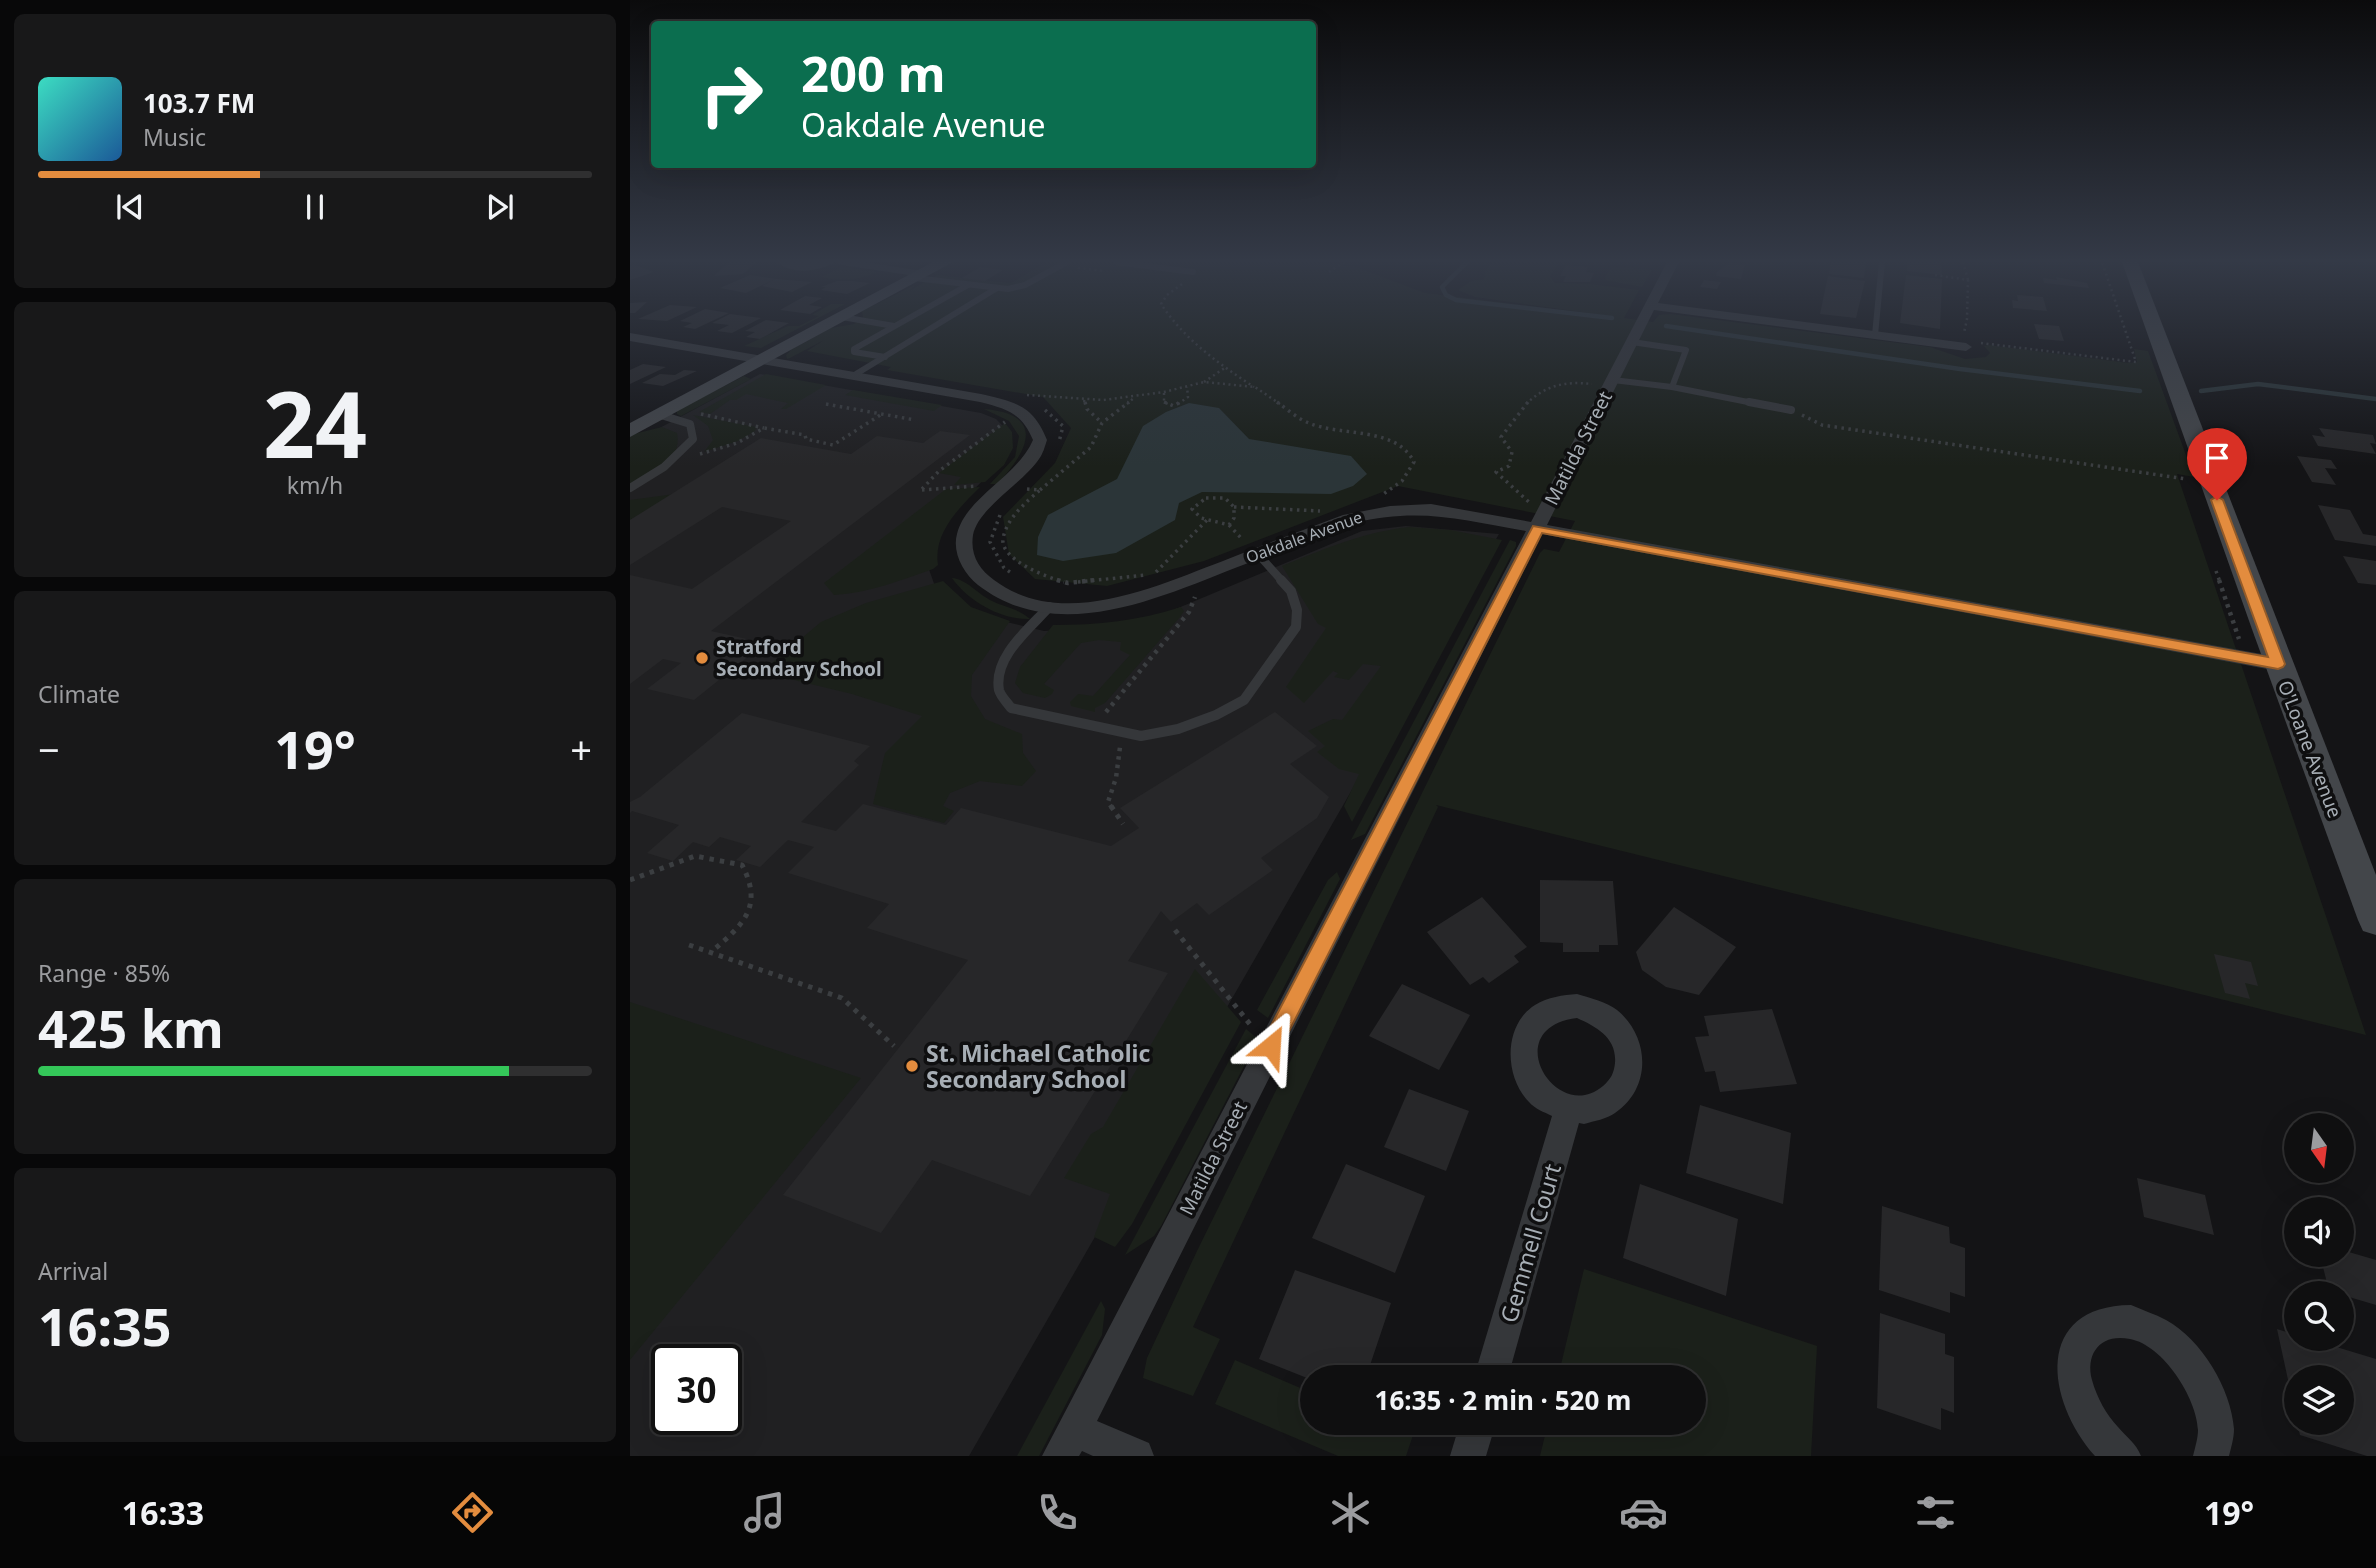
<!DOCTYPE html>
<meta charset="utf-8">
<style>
:root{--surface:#0f0f10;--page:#181819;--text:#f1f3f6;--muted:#9b9c9f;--line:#2f2f30;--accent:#e38c3e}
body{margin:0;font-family:"Noto Sans",sans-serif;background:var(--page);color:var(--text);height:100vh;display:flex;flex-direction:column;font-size:26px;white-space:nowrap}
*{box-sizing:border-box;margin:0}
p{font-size:23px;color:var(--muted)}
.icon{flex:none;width:38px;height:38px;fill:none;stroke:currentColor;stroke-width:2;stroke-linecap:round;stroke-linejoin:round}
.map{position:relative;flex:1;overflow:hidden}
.details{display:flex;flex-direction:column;gap:14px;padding:14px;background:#080809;width:630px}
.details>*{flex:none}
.top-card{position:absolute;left:21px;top:21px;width:665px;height:147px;border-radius:7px;box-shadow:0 7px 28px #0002,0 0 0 2px var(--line);background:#0b6e4f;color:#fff;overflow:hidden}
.needle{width:46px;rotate:166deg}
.controls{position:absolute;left:1654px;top:1113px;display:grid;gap:14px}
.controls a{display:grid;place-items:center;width:70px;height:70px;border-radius:50%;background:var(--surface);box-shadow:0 7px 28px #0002,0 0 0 2px var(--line);font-size:35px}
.speed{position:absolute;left:21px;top:1344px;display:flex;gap:14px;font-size:35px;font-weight:700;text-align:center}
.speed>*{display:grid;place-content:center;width:91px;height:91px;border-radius:50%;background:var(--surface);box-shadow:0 7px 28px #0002,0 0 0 2px var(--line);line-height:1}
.speed .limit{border:4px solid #111;border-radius:10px;background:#fff;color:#111}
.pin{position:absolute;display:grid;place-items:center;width:60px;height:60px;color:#fff;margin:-72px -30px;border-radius:50% 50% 50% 0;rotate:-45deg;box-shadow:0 0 7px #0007}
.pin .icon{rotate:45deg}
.me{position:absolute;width:77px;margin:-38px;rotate:27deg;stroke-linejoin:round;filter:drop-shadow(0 0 5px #0008)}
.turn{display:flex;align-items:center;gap:24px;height:147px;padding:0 35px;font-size:32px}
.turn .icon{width:91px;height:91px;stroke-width:2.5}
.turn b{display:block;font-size:49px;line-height:60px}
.big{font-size:52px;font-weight:700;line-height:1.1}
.details .widget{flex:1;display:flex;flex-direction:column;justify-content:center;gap:10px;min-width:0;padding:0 24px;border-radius:10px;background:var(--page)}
.details .dial{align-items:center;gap:0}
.dial b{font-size:91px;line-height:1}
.song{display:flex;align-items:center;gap:21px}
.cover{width:84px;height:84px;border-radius:10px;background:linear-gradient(135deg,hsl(170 70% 55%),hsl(210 70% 35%))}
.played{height:7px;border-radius:4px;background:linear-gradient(90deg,var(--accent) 40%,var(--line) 40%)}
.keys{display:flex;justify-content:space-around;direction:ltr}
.heat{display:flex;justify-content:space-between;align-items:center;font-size:38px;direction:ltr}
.charge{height:10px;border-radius:5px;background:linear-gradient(90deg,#34c759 85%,var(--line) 0)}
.trip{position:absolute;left:670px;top:1365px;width:406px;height:70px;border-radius:35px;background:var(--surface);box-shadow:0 7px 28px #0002,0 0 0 2px var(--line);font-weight:700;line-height:70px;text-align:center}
.dock{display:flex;height:112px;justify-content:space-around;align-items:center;background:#060606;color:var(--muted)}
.dock .icon{width:49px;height:49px}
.dock .on{color:var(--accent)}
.dock b{font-size:32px;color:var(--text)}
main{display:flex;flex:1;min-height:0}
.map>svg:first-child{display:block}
</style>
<main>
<section class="details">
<div class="widget">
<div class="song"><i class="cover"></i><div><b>103.7 FM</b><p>Music</p></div></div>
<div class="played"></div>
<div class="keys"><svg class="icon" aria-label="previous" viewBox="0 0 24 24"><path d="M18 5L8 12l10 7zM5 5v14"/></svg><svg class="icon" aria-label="pause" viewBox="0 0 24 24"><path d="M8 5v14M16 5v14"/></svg><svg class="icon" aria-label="next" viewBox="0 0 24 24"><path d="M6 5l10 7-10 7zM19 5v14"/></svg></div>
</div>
<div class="widget dial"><b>24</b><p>km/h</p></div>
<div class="widget"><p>Climate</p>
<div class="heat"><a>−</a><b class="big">19°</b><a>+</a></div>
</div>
<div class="widget"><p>Range · 85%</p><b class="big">425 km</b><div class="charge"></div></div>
<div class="widget"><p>Arrival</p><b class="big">16:35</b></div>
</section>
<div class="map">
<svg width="1746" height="1456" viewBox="0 0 1746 1456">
<rect width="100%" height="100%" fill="#141416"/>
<!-- built -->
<path fill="#202022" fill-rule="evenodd" d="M130,374L351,413L366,419L378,431L372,461L290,544L312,606L414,631L505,626L732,531L776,526L869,534L339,1456H0V444ZM37,1360H96V1419H37Z"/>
<!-- green -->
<g fill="#1b201a">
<polygon points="417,262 686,262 726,267 795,293 973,315 845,297 828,290 841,281 854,279 855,272 861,262 929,262 920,276 925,283 960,284 1009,290 994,318 1023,322 1029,315 1041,314 1300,347 1335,359 1356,357 1360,353 1354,346 1358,345 1499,363 1507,362 1504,349 1518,351 1564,477 1547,474 1736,1035 806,805 808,807 563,1327 590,1339 563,1396 513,1378 517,1358 567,1251 910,553 914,549 929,552 945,521 768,486 574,561 477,586 405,579 379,554 373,517 425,463 441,428 413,397 257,370 261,367 177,351 194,340 160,358 157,359 156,355 161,350 201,328 224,324 233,318 232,311 285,285 279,291 307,275 381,283"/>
<path d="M212,267L247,272C228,281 211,281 191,277Z"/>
<polygon points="986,267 1022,270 1012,287 974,280 980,269"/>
<polygon points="201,304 215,304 131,348 114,346 158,326 169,326 189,316 182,315"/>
<polygon points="136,374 196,385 156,409 151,409 158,403 116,394 106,400 100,400 80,414 69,412"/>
<polygon points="114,376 121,379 51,416 47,414 47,410"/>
<polygon points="223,390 312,405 304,411 215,395"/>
<path d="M354,409C417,414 398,452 367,484H360L385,457L389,436L379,421Z"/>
<polygon points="63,415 126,427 125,431 108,441 74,452 83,440 78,426"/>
<polygon points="375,423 382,432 383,448 374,465 355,482 324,485 331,477 309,473"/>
<path d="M32,427L47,433C53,462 21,473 0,484V435Z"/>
<path d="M350,487C329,508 303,533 308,565L303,569C271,580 239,593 204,595L194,583L316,489Z"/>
<polygon points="45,494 0,520 0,500"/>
<path d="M779,527L820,530L872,540L722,822L714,806L729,774L709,769L687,752L695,746L678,731L703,719L712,720L751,666L733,664L719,680L704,677L708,673L703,671L674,703L656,687L696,628L688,624L652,566C694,549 734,532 779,527Z"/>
<polygon points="880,540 886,542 886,546 735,834 721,840"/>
<path d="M322,578C336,579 347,593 360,600C373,607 388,608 400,619C371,620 338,601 322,578Z"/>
<polygon points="313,581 341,607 380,621 342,675 341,696 355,719 392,734 393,753 406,771 392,786 350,781 320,793 313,806 324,811 314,823 243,804 255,753 292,716 222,694 131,672 191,622 236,603"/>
<path d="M551,607L554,611L550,617L475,703L465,708V712L441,706L440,702L448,694L463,696L500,655L490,650L491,642L469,640L451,643L414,684L424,690L422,694L415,698L393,693L385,683L390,667L423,625C468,625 508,621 551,607Z"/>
<polygon points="707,872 710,879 638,1018 627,1010 698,880"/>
<polygon points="565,969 611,1022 502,1224 485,1247 464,1237 480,1194 434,1178 461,1134 473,1127"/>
<polygon points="0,1002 231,1078 0,1360"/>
<polygon points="616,1029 628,1039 531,1226 524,1236 495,1255"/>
<polygon points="954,1269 1187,1346 1181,1456 910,1456 918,1423 1064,1423 1064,1377 928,1377"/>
<polygon points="471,1301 475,1309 472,1335 409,1456 387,1456"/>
<polygon points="605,1360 682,1393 682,1423 776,1423 786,1426 776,1456 708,1456 585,1404"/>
</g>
<!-- water -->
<polygon fill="#2b3538" points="559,403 589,408 619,439 721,456 737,474 723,486 701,494 572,492 549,503 545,520 486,553 433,561 407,555 408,537 418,515 487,479 513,426 536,412"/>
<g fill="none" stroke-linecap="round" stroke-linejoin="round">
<!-- stream -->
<g stroke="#2b3538" stroke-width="4.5">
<polyline points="837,262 812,287 816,295 826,300 982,318"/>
<polyline points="1036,326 1330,369 1510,391"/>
<polyline points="1571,391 1628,384 1746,399"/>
</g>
</g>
<!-- building -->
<g fill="#272729">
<polygon points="99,262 126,262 113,274 84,276"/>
<polygon points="1201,262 1236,262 1234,278 1199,274"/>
<polygon points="1277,262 1311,262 1312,275 1277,271"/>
<polygon points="1099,263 1115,264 1111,279 1086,276 1087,272"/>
<polygon points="5,265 24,272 0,280 0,266"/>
<polygon points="936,265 958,267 956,272 964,273 960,282 933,282 936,276 930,276"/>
<polygon points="350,267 373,270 355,281 332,278"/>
<polygon points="120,275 147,279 182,282 162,292 132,286 145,279 116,293 90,288"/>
<polygon points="1276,275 1312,279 1310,329 1270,323"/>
<polygon points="1198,276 1235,281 1226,318 1190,314"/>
<polygon points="1426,277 1457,283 1459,288 1414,283 1413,278 1427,280"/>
<polygon points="1074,280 1091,282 1087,289 1070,287"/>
<polygon points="207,281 223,281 240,283 217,294 191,290 196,287 191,287"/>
<polygon points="1387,295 1413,297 1417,311 1383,308 1382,300 1388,301"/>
<polygon points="175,296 192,298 179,305 192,307 180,314 150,310"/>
<polygon points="17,302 5,313 0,313 0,303"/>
<polygon points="40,305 67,307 37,321 8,319"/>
<polygon points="75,309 99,313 65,329 53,327 62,323 50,321"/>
<polygon points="100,314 131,318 102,333 87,331 99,325 82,323"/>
<polygon points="136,320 159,323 130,339 116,337 125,332 115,331"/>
<polygon points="1404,324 1429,326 1434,341 1409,339"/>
<polygon points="13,364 36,367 0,384 0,370"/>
<polygon points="54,370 67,371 33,386 12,383 30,374 45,375"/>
<polygon points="1689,428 1743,435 1746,444 1740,443 1746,454 1688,446 1682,435 1695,437"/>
<polygon points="310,431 340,435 81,631 135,643 64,700 17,689 51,663 33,659 0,684 0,575 62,589 161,521 92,507 0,565 0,520 131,438 221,454 247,436 293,443"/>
<polygon points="1667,456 1701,460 1707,469 1695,468 1706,485 1682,482"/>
<polygon points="1688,505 1720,510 1733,534 1746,536 1746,546 1705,540"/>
<polygon points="1713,556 1746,561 1746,585 1728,583"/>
<polygon points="645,712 687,746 660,764 699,797 687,818 631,858 643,870 579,915 567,903 541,922 531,911 498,961 538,973 400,1196 302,1160 251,1233 153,1195 338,960 237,928 259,904 158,873 184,847 158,840 130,867 106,860 121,846 90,837 79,847 63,842 43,861 17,853 49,825 2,811 0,813 0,802 10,797 112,713 240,746 224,761 229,765 171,822 206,831 233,804 316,825 331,808 481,846 509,828 490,808"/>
<polygon points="910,880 983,881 988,945 969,945 969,952 933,952 933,943 910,942"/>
<polygon points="852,897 897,947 884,956 889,962 859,983 853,977 840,985 797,932"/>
<polygon points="1044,907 1106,947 1069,995 1036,987 1012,970 1006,952"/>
<polygon points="1584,954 1621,962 1628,986 1615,983 1620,999 1595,993"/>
<polygon points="772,984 840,1015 809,1070 739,1036"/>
<polygon points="1142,1009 1167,1084 1090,1092 1085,1071 1075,1072 1065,1037 1079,1036 1074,1016"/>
<polygon points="779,1089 839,1111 816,1171 754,1147"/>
<polygon points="1070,1105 1161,1133 1153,1204 1056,1173"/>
<polygon points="716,1164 795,1196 765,1273 682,1238"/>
<polygon points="1507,1178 1575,1195 1584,1235 1514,1217"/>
<polygon points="1010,1184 1108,1219 1096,1296 993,1258"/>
<polygon points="1252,1206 1319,1227 1320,1243 1335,1248 1335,1297 1320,1292 1320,1313 1249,1290"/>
<polygon points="1712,1250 1746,1260 1746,1305 1699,1291 1690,1255 1712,1255"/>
<polygon points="665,1270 761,1303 736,1377 682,1377 682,1380 629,1359"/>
<polygon points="1250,1313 1315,1334 1315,1354 1324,1357 1324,1413 1311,1408 1311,1430 1247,1408"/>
<polygon points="1647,1329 1666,1335 1666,1339 1680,1339 1746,1359 1746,1456 1737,1456 1670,1435 1667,1423 1712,1423 1712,1377 1666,1377 1665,1412"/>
</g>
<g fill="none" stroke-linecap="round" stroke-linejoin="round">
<!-- path-far3 -->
<g stroke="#3b3e41" stroke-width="2.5" stroke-dasharray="2 3.5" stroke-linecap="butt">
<polyline points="1333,262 1338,280"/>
<polyline points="448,268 474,271"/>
<polyline points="699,272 714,262"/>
<polyline points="1305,275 1338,280 1337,319 1334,333"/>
<path d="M552,284L537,295L531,304C555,340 589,364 624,387"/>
<polyline points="1351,343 1506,362 1472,262"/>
<polyline points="574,382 596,367"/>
<polyline points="534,393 534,402 538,404"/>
<polyline points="397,395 473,400 534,392 574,382 625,387 650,404"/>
<polyline points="454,400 455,404"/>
<polyline points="497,404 505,397"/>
<polyline points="548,404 558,397 557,387"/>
<path d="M896,404C916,385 935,381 962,384"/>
</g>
<!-- path-far2 -->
<g stroke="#3b3e41" stroke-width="3.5" stroke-dasharray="2.5 4.5" stroke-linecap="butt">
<polyline points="455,402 457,409 472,423"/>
<polyline points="534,402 544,406 550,402"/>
<path d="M647,402C657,409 668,419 679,423C712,437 766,426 784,462L772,481L752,495"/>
<polyline points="898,402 871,437 882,452 879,466 866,472 900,503"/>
<polyline points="196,404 285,420"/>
<polyline points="415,410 433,426 429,442"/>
<polyline points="71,414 134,428"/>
<polyline points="1172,415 1192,425 1556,479"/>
<polyline points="70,454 107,443 134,428 175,435 176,439 203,445 252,414"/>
<polyline points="292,489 309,471 375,422"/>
<path d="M397,489L410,490C396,502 376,519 373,539C370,560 419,578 434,582"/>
<polyline points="292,490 346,486"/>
<polyline points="410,490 461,447 472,423 499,402"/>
<polygon points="576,498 595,498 604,507 604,518 599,525 571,518 562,509"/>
<polyline points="604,507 690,511"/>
<polyline points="370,515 360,542 374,568 383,574"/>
<polyline points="599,525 612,539"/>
<polyline points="1586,571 1590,582"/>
<polyline points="526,572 577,520"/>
<polyline points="448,582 516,575"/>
</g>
<!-- path-far1 -->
<g stroke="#3b3e41" stroke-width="4.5" stroke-dasharray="3.5 5" stroke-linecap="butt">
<polyline points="427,580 438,583 465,580"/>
<polyline points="1589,580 1609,639"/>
<polyline points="476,712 559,612 565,597"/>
<polyline points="482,808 478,802 486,778 490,747"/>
</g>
<!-- path -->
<g stroke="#3b3e41" stroke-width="5" stroke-dasharray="4.5 6" stroke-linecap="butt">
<polyline points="481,806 493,824"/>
<path d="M0,880L65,856L112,865C134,907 113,925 81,952"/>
<polyline points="545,930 623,1028"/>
<polyline points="59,945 212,998 264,1046"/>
</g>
<!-- lane-far2 -->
<g stroke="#35373a" stroke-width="6">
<polyline points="486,262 563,272"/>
<polyline points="285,278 378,289 395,285 437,262"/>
<polyline points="212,317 264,326"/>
<polyline points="1245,335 1252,262"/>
<polyline points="255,357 224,352 224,349 338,285"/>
<polyline points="226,374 367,288"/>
<polyline points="983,380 1042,387 1056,350 1002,342"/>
<polyline points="1042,387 1128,404"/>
</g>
<!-- lane-far1 -->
<g stroke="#35373a" stroke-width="8">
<polyline points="1119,402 1161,410"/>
<polyline points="0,488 34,467 63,439 60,424 31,415"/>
<polyline points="628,554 653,582"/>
</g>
<!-- lane -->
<path stroke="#35373a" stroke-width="10" d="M419,607C400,628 363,657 369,690C371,697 377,702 381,708L511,736L548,729L586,715L614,700L666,627L667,610L661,591L651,580"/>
<!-- street -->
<g fill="#35373a" fill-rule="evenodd">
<path d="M147,262H205C189,272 162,275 147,262Z"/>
<polygon points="206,262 235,262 292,271 298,274 292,277 212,265"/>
<path d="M1037,262H1049L1028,303L1336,343L1342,347L1336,351L1024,310L917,525L1648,657L1655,659L1658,664L1655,669L1648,671L912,534L467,1421L519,1443L524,1456H463L452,1451L449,1456H412L896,531C832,520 790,507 724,523C685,538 645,553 605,568C526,599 426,645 348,585C333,573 322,552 327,534C336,497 387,477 403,440C392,413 377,409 350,402L0,341V333L351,394C385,402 403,405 417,440C415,446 413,454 409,459C393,483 348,508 343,535C340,555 349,569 364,580C432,631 526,586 593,561C633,545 673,530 713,515L760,506L801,504L901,522Z"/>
<path d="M947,994C960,998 977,1002 987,1010C1020,1037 1022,1088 985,1113C977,1119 964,1121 954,1124L949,1123L878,1377H844L922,1116C914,1112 905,1109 899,1102C874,1077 873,1025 905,1005C918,997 933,995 947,994ZM947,1018C967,1027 987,1038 985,1063C984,1073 981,1079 973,1086C926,1126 867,1028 947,1018Z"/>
<path d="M1501,1305C1512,1310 1525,1314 1536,1320C1572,1340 1601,1389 1604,1429C1604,1438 1601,1448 1599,1456H1563C1565,1448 1568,1438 1568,1430C1567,1398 1533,1345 1500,1339C1471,1333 1455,1353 1462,1380C1467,1398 1476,1414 1488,1427C1497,1438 1506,1443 1511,1456H1465C1416,1401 1403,1306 1501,1305Z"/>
<polygon points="830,1423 866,1423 856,1456 820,1456"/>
</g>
<!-- secondary -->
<g fill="#43464a" fill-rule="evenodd">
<polygon points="303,262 323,262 0,437 0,423"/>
<polygon points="1492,262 1508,262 1746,875 1746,935 1733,931 1728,920 1623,632"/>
</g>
</g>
<!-- sky -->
<linearGradient id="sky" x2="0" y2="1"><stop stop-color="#0b0b0c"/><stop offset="0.56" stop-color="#343a47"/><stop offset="1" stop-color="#343a47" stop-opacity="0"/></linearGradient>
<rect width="1746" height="466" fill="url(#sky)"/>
<!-- route -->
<polygon fill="#e38c3e" stroke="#945b28" stroke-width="2" points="1587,496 1593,500 1655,664 1653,667 1648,669 912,533 648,1053 641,1056 634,1053 631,1046 634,1039 903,526 1638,657 1581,500"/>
<!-- markers -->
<g fill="#e38c3e" stroke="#0f0f10" stroke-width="2.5">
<circle cx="72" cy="658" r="7"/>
<circle cx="282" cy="1066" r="7"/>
</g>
<g text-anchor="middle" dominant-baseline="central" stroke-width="7" stroke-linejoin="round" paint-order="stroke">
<!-- far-street labels -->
<g font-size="16" fill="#a7aeb5" stroke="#0f0f10">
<text transform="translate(674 537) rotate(-20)">Oakdale Avenue</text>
</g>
<!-- street labels -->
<g font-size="19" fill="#a7aeb5" stroke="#0f0f10">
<text transform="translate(948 448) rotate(-63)">Matilda Street</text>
<text transform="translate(1680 749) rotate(69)">O'Loane Avenue</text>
<text transform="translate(583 1158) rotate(-63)">Matilda Street</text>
</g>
<!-- poi labels -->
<g font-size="19" font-weight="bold" fill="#a7aeb5" stroke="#0f0f10" text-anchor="start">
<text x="86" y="647">Stratford<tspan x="86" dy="22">Secondary School</tspan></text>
</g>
<!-- near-poi labels -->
<g font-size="23" font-weight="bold" fill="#a7aeb5" stroke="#0f0f10" text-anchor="start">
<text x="296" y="1053">St. Michael Catholic<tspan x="296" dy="26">Secondary School</tspan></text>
</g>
<!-- near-street labels -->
<g font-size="23" fill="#a7aeb5" stroke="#0f0f10">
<text transform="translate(900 1243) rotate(-74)">Gemmell Court</text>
</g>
</g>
</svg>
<div class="controls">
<a><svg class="needle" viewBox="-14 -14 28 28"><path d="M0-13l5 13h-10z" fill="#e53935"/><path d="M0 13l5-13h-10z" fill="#9b9c9f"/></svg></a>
<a><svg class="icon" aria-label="sound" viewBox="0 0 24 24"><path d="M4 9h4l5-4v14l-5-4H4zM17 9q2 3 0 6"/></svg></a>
<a><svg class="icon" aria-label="search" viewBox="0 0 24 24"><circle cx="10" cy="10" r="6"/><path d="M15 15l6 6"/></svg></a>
<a><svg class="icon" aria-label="layers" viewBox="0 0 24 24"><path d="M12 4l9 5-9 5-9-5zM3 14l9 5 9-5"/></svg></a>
</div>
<div class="speed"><div class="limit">30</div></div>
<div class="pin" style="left:1587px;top:500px;background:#d93025"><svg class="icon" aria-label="arrive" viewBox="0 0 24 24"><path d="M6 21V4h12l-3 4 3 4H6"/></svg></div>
<svg class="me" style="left:641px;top:1046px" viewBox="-20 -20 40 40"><path d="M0-17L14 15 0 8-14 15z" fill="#e38c3e" stroke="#fff" stroke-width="4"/></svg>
<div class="trip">16:35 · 2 min · 520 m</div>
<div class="top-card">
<div class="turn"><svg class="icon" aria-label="right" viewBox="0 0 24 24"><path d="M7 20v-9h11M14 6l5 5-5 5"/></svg><div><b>200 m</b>Oakdale Avenue</div></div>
</div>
</div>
</main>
<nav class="dock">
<b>16:33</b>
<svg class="icon on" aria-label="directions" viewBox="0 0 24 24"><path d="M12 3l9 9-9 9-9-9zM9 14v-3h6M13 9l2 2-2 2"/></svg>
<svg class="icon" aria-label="music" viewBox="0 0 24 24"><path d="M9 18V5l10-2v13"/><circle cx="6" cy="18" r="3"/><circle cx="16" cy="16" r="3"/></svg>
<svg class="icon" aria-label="phone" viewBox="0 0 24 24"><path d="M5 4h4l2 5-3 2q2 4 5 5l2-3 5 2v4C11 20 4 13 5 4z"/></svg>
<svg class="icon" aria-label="climate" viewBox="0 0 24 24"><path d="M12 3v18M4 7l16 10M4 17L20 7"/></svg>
<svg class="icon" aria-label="car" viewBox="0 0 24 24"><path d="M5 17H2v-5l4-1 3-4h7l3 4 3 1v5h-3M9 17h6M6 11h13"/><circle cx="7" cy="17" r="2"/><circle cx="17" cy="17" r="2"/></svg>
<svg class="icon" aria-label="filters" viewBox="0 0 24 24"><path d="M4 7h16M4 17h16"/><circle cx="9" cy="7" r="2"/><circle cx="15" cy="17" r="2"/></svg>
<b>19°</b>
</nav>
